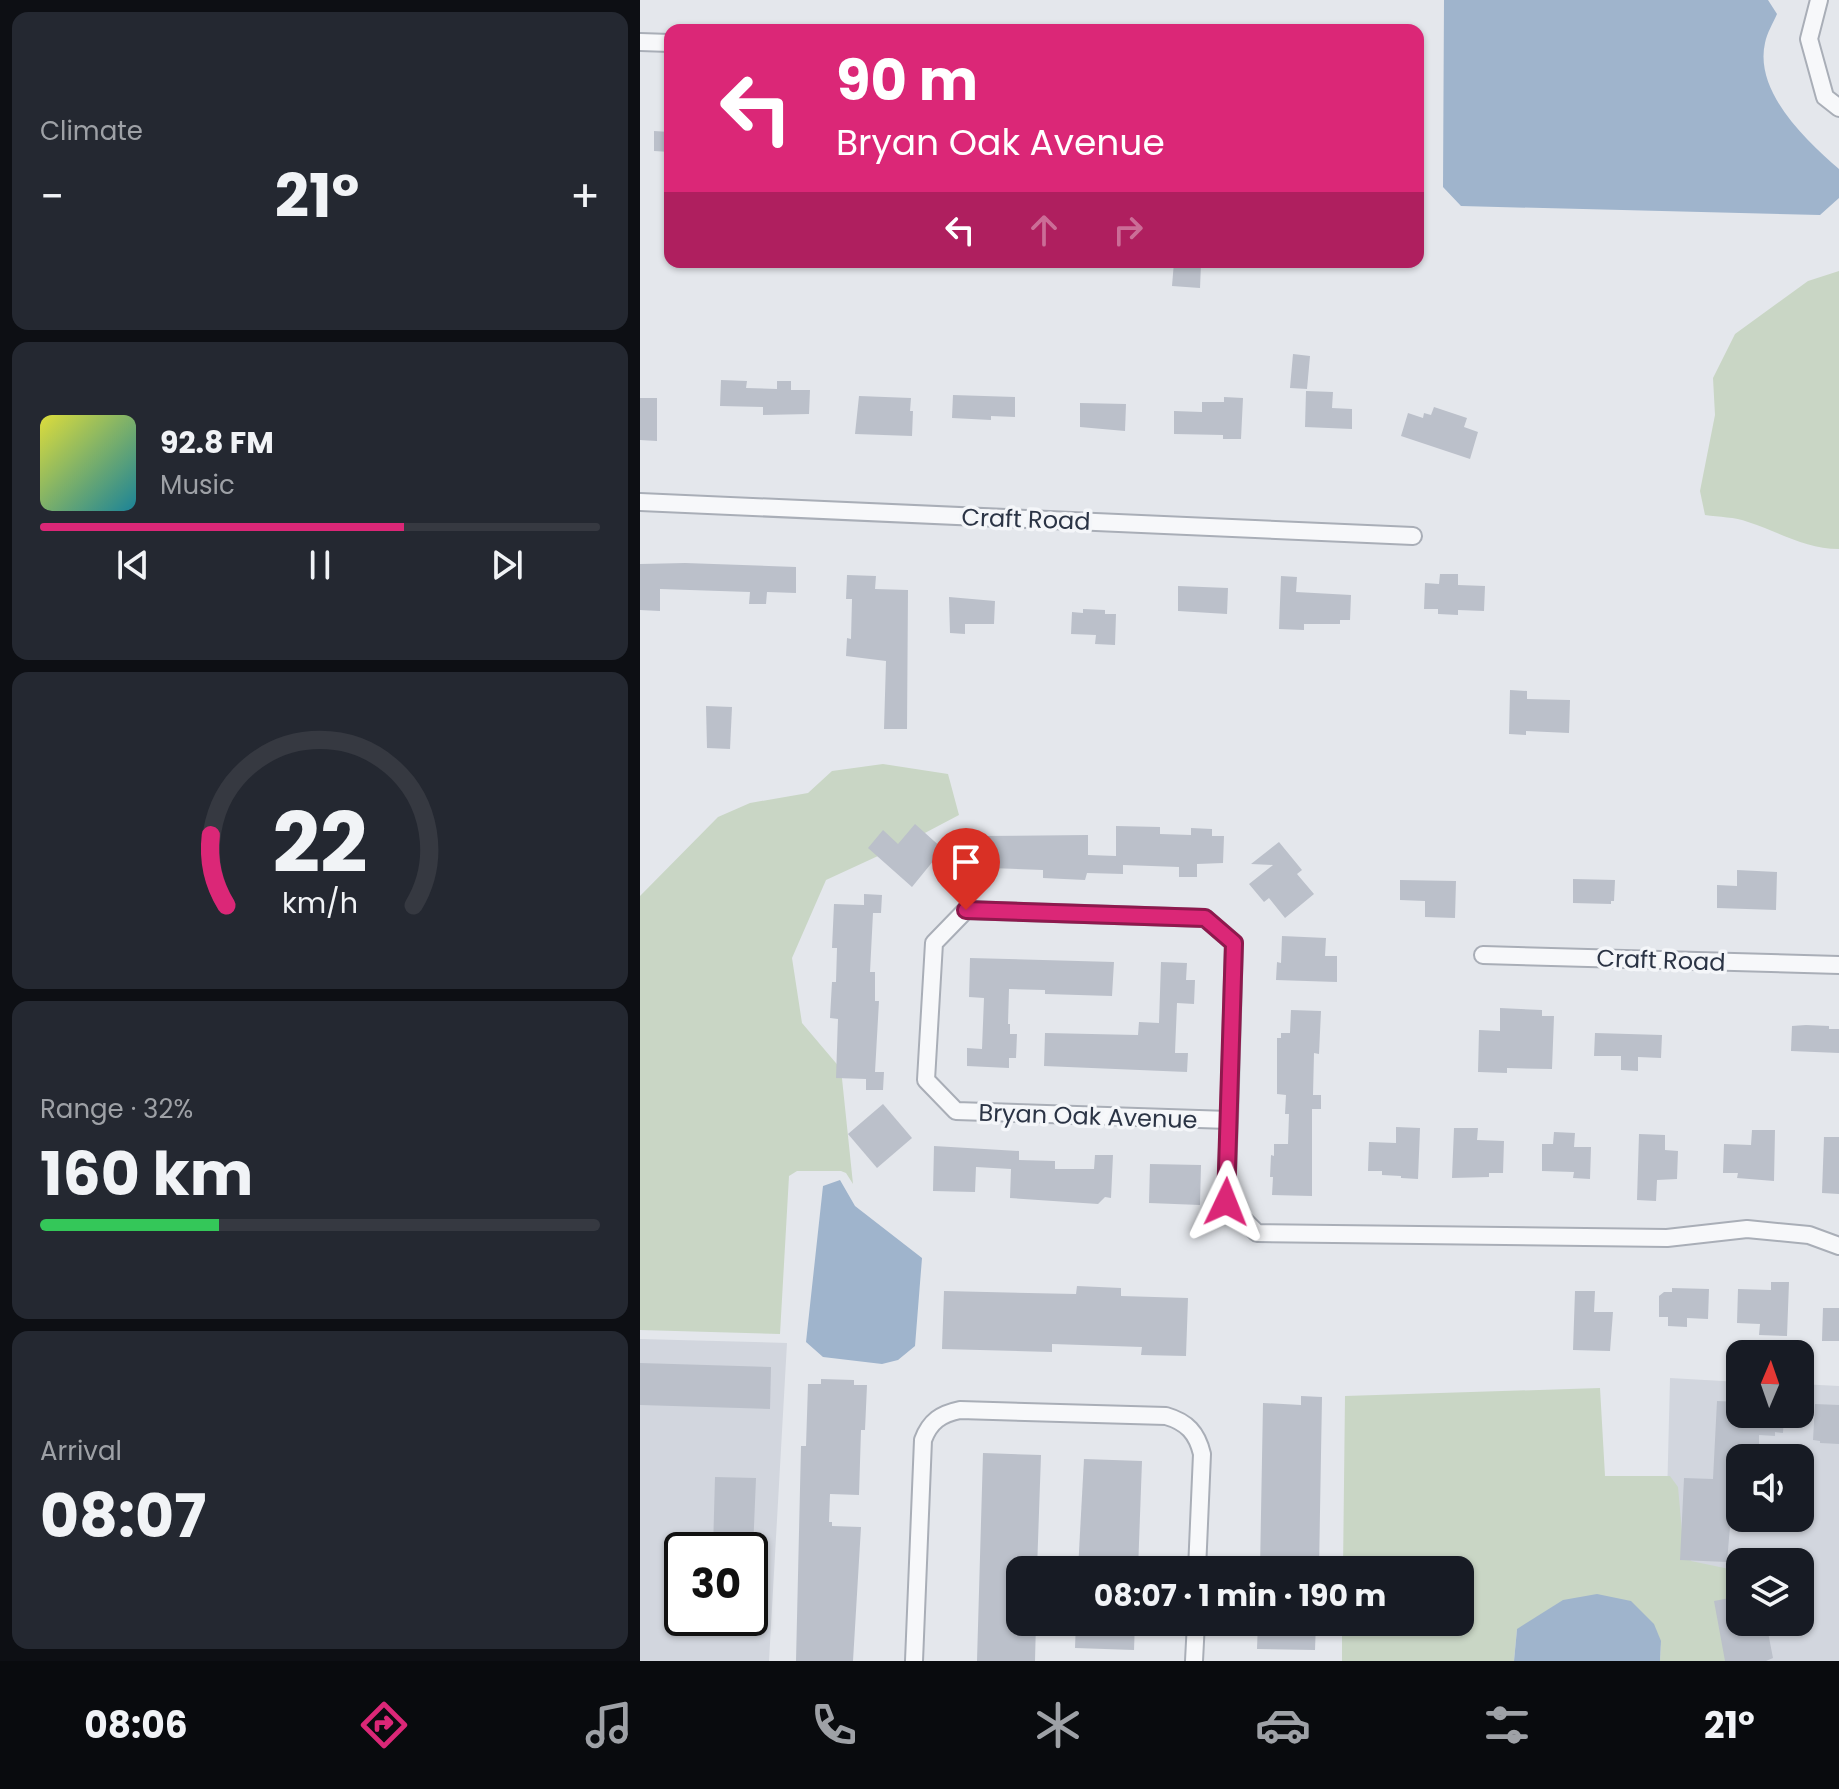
<!DOCTYPE html>
<meta charset="utf-8">
<style>
:root{--surface:#171b24;--page:#242831;--text:#f1f3f6;--muted:#9ea1a6;--line:#363941;--accent:#db2777}
body{margin:0;font-family:Poppins,sans-serif;background:var(--page);color:var(--text);height:100vh;display:flex;flex-direction:column;font-size:30px;white-space:nowrap}
*{box-sizing:border-box;margin:0}
p{font-size:26px;color:var(--muted)}
.icon{flex:none;width:44px;height:44px;fill:none;stroke:currentColor;stroke-width:2;stroke-linecap:round;stroke-linejoin:round}
.map{position:relative;flex:1;overflow:hidden}
.drawer{display:flex;flex-direction:column;gap:12px;padding:12px;background:#0d0f14;width:640px}
.drawer>*{flex:none}
.guide{position:absolute;left:24px;top:24px;width:760px;height:244px;border-radius:16px;box-shadow:0 2px 6px #0004;background:#db2777;color:#fff;overflow:hidden}
.needle{width:52px;rotate:2deg}
.fabs{position:absolute;left:1086px;top:1340px;display:grid;gap:16px}
.fabs a{display:grid;place-items:center;width:88px;height:88px;border-radius:16px;background:var(--surface);box-shadow:0 2px 6px #0004;font-size:40px}
.speed{position:absolute;left:24px;top:1532px;display:flex;gap:16px;font-size:40px;font-weight:700;text-align:center}
.speed>*{display:grid;place-content:center;width:104px;height:104px;border-radius:50%;background:var(--surface);box-shadow:0 2px 6px #0004;line-height:1}
.speed .limit{border:4px solid #111;border-radius:12px;background:#fff;color:#111}
.pin{position:absolute;display:grid;place-items:center;width:68px;height:68px;color:#fff;margin:-82px -34px;border-radius:50% 50% 50% 0;rotate:-45deg;box-shadow:0 0 8px #0007}
.pin .icon{rotate:45deg}
.me{position:absolute;width:88px;margin:-44px;rotate:2deg;stroke-linejoin:round;filter:drop-shadow(0 0 6px #0008)}
.turn{display:flex;align-items:center;gap:28px;height:168px;padding:0 40px;font-size:36px}
.turn .icon{width:104px;height:104px;stroke-width:2.5}
.turn b{display:block;font-size:56px;line-height:68px}
.lanes{display:flex;align-items:center;height:76px;padding:0 40px;background:#0003;justify-content:center;gap:40px;direction:ltr}
.lanes .off{opacity:.35}
.big{font-size:60px;font-weight:700;line-height:1.1}
.drawer .widget{flex:1;display:flex;flex-direction:column;justify-content:center;gap:12px;min-width:0;padding:0 28px;border-radius:16px;background:var(--page)}
.drawer .dial{align-items:center;gap:0}
.dial svg{height:208px;overflow:visible;fill:none;stroke:var(--line);stroke-width:7;stroke-linecap:round;text-anchor:middle}
.dial text{fill:var(--text);stroke:none}
.song{display:flex;align-items:center;gap:24px}
.cover{width:96px;height:96px;border-radius:12px;background:linear-gradient(135deg,hsl(60 70% 55%),hsl(190 70% 35%))}
.played{height:8px;border-radius:4px;background:linear-gradient(90deg,var(--accent) 65%,var(--line) 65%)}
.keys{display:flex;justify-content:space-around;direction:ltr}
.heat{display:flex;justify-content:space-between;align-items:center;font-size:44px;direction:ltr}
.charge{height:12px;border-radius:6px;background:linear-gradient(90deg,#34c759 32%,var(--line) 0)}
.trip{position:absolute;left:366px;top:1556px;width:468px;height:80px;border-radius:16px;background:var(--surface);box-shadow:0 2px 6px #0004;font-weight:700;line-height:80px;text-align:center}
.tab-bar{display:flex;height:128px;justify-content:space-around;align-items:center;background:#090b0e;color:var(--muted)}
.tab-bar .icon{width:56px;height:56px}
.tab-bar .selected{color:var(--accent)}
.tab-bar b{font-size:36px;color:var(--text)}
main{display:flex;flex:1;min-height:0}
.map>svg:first-child{display:block}
</style>
<main>
<section class="drawer">
<div class="widget"><p>Climate</p>
<div class="heat"><a>−</a><b class="big">21°</b><a>+</a></div>
</div>
<div class="widget">
<div class="song"><i class="cover"></i><div><b>92.8 FM</b><p>Music</p></div></div>
<div class="played"></div>
<div class="keys"><svg class="icon" aria-label="previous" viewBox="0 0 24 24"><path d="M18 5L8 12l10 7zM5 5v14"/></svg><svg class="icon" aria-label="pause" viewBox="0 0 24 24"><path d="M8 5v14M16 5v14"/></svg><svg class="icon" aria-label="next" viewBox="0 0 24 24"><path d="M6 5l10 7-10 7zM19 5v14"/></svg></div>
</div>
<div class="widget dial"><svg viewBox="0 0 100 80">
<path d="M14 69A42 42 0 1 1 86 69"/>
<path d="M14 69A42 42 0 0 1 8 42" stroke="#db2777"/>
<text x="50" y="56" font-size="32" font-weight="700">22</text>
<text x="50" y="72" font-size="11">km/h</text>
</svg></div>
<div class="widget"><p>Range · 32%</p><b class="big">160 km</b><div class="charge"></div></div>
<div class="widget"><p>Arrival</p><b class="big">08:07</b></div>
</section>
<div class="map">
<svg width="1199" height="1661" viewBox="0 0 1199 1661">
<rect width="100%" height="100%" fill="#e4e7ec"/>
<!-- built -->
<g fill="#d2d6de" fill-rule="evenodd">
<path d="M0,1339L147,1343L129,1661H0ZM42,1550H110V1618H42Z"/>
<path d="M1030,1378L1100,1382V1414H1160V1384L1199,1386V1661H1023ZM1100,1458H1160V1518H1100ZM1100,1562H1160V1622H1100Z"/>
</g>
<!-- green -->
<g fill="#c9d6c5">
<path d="M1199,271V549C1166,549 1139,532 1108,522C1095,517 1079,517 1065,515L1060,491L1075,415L1073,378L1095,334L1168,281Z"/>
<polygon points="243,764 308,774 319,815 264,844 186,880 152,958 162,1023 201,1069 213,1184 206,1173 201,1171 157,1171 149,1176 140,1334 0,1330 0,896 78,817 110,803 168,793 192,771"/>
<polygon points="960,1388 965,1476 1030,1476 1038,1487 1043,1543 1051,1561 1094,1570 1099,1591 1092,1661 1020,1661 1021,1641 877,1629 874,1661 702,1661 702,1622 820,1622 820,1570 703,1570 705,1396"/>
</g>
<!-- water -->
<g fill="#9fb4cc">
<path d="M804,0H1128L1137,14C1133,23 1127,33 1125,43C1114,92 1166,140 1199,169V198L1180,215L821,206L803,187Z"/>
<polygon points="200,1180 215,1206 282,1258 275,1346 258,1360 242,1364 183,1357 166,1342 183,1186"/>
<polygon points="957,1594 991,1601 1014,1624 1021,1641 1020,1661 874,1661 877,1629 923,1600"/>
</g>
<!-- building -->
<g fill="#bbc0ca">
<polygon points="14,131 30,132 30,152 14,151"/>
<polygon points="534,262 561,264 560,288 532,286"/>
<polygon points="653,354 670,356 667,389 650,388"/>
<polygon points="81,380 107,381 106,388 137,389 137,381 151,381 151,390 170,390 169,414 123,415 123,407 80,406"/>
<polygon points="666,391 693,392 692,408 712,409 712,429 665,427"/>
<polygon points="313,395 375,397 375,417 351,416 351,420 312,418"/>
<polygon points="219,396 271,398 270,411 273,411 272,436 215,434"/>
<polygon points="584,397 603,398 601,439 583,439 583,435 534,434 534,411 562,412 562,402 584,402"/>
<polygon points="0,398 17,398 17,441 0,440"/>
<polygon points="440,403 486,404 485,431 440,427"/>
<polygon points="794,407 827,418 824,427 838,432 830,459 761,436 768,413 783,418 784,413 791,415"/>
<polygon points="45,563 156,567 156,593 127,592 126,604 109,604 110,592 20,589 20,611 0,610 0,564"/>
<polygon points="800,574 818,574 818,585 845,586 844,611 818,610 818,615 798,614 798,609 784,609 785,583 799,584"/>
<polygon points="207,575 236,576 235,589 268,590 267,729 244,729 246,661 206,656 207,638 211,639 212,599 206,599"/>
<polygon points="641,576 657,577 656,592 711,595 710,620 700,620 700,624 664,624 664,630 639,629"/>
<polygon points="538,586 588,588 587,614 538,611"/>
<polygon points="309,597 355,601 354,624 325,624 325,634 310,633"/>
<polygon points="443,609 465,610 465,614 476,614 475,645 455,644 456,635 431,634 432,612 443,613"/>
<polygon points="870,690 887,691 887,699 930,700 929,733 886,731 886,735 869,734"/>
<polygon points="66,706 92,707 90,749 67,748"/>
<polygon points="275,824 303,849 272,887 228,848 243,830 258,844"/>
<polygon points="476,826 520,827 520,834 551,835 551,828 572,829 572,836 584,836 583,863 557,864 557,877 539,877 539,867 483,865 483,874 447,873 445,880 403,878 403,870 350,868 350,870 332,870 332,851 339,852 340,836 448,835 448,855 476,856"/>
<polygon points="639,842 662,870 657,874 674,894 645,918 629,898 624,902 609,884 633,865 611,864"/>
<polygon points="1097,870 1137,872 1136,910 1077,908 1077,885 1097,886"/>
<polygon points="933,879 975,880 974,901 971,901 971,904 933,903"/>
<polygon points="760,880 816,881 815,918 785,917 785,901 760,900"/>
<polygon points="224,894 242,895 241,913 233,913 230,972 235,972 235,1001 239,1001 235,1072 244,1072 243,1090 226,1090 226,1079 196,1078 198,1019 190,1018 192,982 196,982 197,948 192,948 194,904 224,905"/>
<polygon points="642,936 686,938 685,956 697,956 697,982 636,980 637,962 641,963"/>
<polygon points="330,958 474,962 472,996 405,994 405,990 369,989 368,1024 370,1024 370,1034 377,1034 376,1058 369,1058 369,1068 327,1066 327,1048 342,1049 344,998 329,997"/>
<polygon points="521,962 547,963 546,980 555,980 554,1004 537,1003 535,1053 548,1053 547,1072 404,1066 405,1033 498,1035 499,1022 519,1023"/>
<polygon points="860,1008 902,1010 902,1016 914,1016 912,1069 867,1068 867,1073 838,1072 839,1030 860,1031"/>
<polygon points="651,1010 681,1011 679,1054 674,1053 673,1095 681,1095 681,1109 672,1109 672,1196 632,1195 633,1177 630,1177 631,1155 634,1156 634,1144 648,1144 649,1114 645,1114 646,1095 637,1094 637,1038 641,1038 641,1033 650,1033"/>
<polygon points="1166,1025 1189,1026 1189,1029 1199,1029 1199,1053 1151,1051 1152,1026"/>
<polygon points="955,1033 1022,1035 1021,1058 998,1057 998,1071 981,1070 981,1056 954,1056"/>
<polygon points="243,1104 272,1138 237,1168 208,1134"/>
<polygon points="756,1127 780,1128 778,1179 761,1178 761,1176 742,1175 742,1171 728,1171 729,1142 756,1143"/>
<polygon points="814,1128 838,1128 837,1140 864,1141 863,1173 849,1173 849,1177 812,1178"/>
<polygon points="1112,1130 1135,1130 1134,1181 1097,1178 1098,1173 1083,1173 1084,1144 1111,1145"/>
<polygon points="914,1132 935,1133 934,1147 951,1147 950,1179 933,1178 934,1172 902,1171 902,1144 913,1144"/>
<polygon points="999,1134 1025,1135 1025,1150 1038,1151 1037,1179 1017,1180 1016,1201 997,1200"/>
<polygon points="1184,1137 1199,1137 1199,1194 1182,1193"/>
<polygon points="294,1146 379,1151 379,1160 415,1161 415,1169 454,1169 455,1155 473,1155 471,1198 465,1197 458,1204 370,1198 371,1169 336,1167 335,1192 293,1191"/>
<polygon points="510,1164 561,1165 560,1205 509,1203"/>
<polygon points="1131,1282 1149,1282 1147,1336 1119,1335 1120,1324 1097,1323 1098,1289 1131,1290"/>
<polygon points="437,1286 481,1288 481,1296 548,1298 546,1356 501,1355 502,1347 412,1344 412,1352 302,1349 304,1291 436,1294"/>
<polygon points="1032,1288 1069,1289 1068,1319 1047,1318 1047,1327 1028,1326 1028,1317 1019,1317 1019,1296 1024,1292 1032,1292"/>
<polygon points="935,1291 955,1291 954,1312 973,1312 970,1351 933,1350"/>
<polygon points="1183,1308 1199,1308 1199,1341 1182,1341"/>
<polygon points="0,1363 131,1367 130,1409 0,1405"/>
<polygon points="181,1379 214,1380 214,1385 227,1385 225,1430 221,1430 219,1495 190,1494 189,1522 192,1522 192,1526 221,1527 213,1661 156,1661 161,1446 166,1446 168,1384 181,1384"/>
<polygon points="661,1396 682,1397 679,1570 620,1570 623,1403 661,1405"/>
<polygon points="1077,1401 1100,1402 1100,1414 1144,1414 1143,1433 1135,1432 1135,1436 1119,1435 1119,1448 1114,1448 1113,1458 1091,1461 1089,1491 1093,1491 1087,1562 1040,1560 1044,1478 1073,1479"/>
<polygon points="1175,1404 1199,1405 1199,1444 1180,1443 1180,1441 1173,1440"/>
<polygon points="343,1453 401,1455 397,1570 380,1570 380,1622 396,1622 395,1661 337,1661"/>
<polygon points="444,1459 502,1461 498,1570 438,1570"/>
<polygon points="75,1477 116,1478 113,1550 73,1550"/>
<polygon points="1100,1596 1100,1622 1126,1622 1133,1658 1126,1661 1085,1661 1074,1601"/>
<polygon points="436,1622 495,1622 494,1650 435,1648"/>
<polygon points="618,1622 676,1622 675,1650 617,1649"/>
</g>
<g fill="none" stroke-linecap="round" stroke-linejoin="round">
<!-- minor casing -->
<g stroke="#a9aeb7" stroke-width="20">
<g id="minor">
<polyline points="1179,0 1169,39 1185,97 1199,108"/>
<polyline points="0,42 30,43"/>
<polyline points="0,502 773,536"/>
<polygon points="326,910 565,918 594,943 589,1120 316,1111 286,1080 294,943"/>
<polyline points="843,955 1199,965"/>
<polyline points="589,1120 586,1202 617,1233 1027,1238 1107,1229 1169,1235 1199,1246"/>
<path d="M274,1661L283,1440C290,1421 301,1414 320,1410L526,1416C547,1422 557,1433 562,1454L557,1570"/>
<polyline points="554,1661 556,1622"/>
</g>
</g>
<!-- minor -->
<use href="#minor" stroke="#f7f8fa" stroke-width="16"/>
</g>
<g fill="none" stroke-linecap="round" stroke-linejoin="round">
<!-- route casing -->
<g stroke="#8e194d" stroke-width="20">
<polyline id="route" points="326,910 565,918 594,943 586,1202"/>
</g>
<!-- route -->
<use href="#route" stroke="#db2777" stroke-width="14"/>
</g>
<g text-anchor="middle" dominant-baseline="central" stroke-width="7" stroke-linejoin="round" paint-order="stroke">
<!-- street labels -->
<g font-size="24" fill="#2b3445" stroke="#f4f6f9">
<text transform="translate(386 519) rotate(2)">Craft Road</text>
<text transform="translate(1021 960) rotate(2)">Craft Road</text>
<text transform="translate(448 1116) rotate(2)">Bryan Oak Avenue</text>
</g>
</g>
</svg>
<div class="fabs">
<a><svg class="needle" viewBox="-14 -14 28 28"><path d="M0-13l5 13h-10z" fill="#e53935"/><path d="M0 13l5-13h-10z" fill="#9ea1a6"/></svg></a>
<a><svg class="icon" aria-label="sound" viewBox="0 0 24 24"><path d="M4 9h4l5-4v14l-5-4H4zM17 9q2 3 0 6"/></svg></a>
<a><svg class="icon" aria-label="layers" viewBox="0 0 24 24"><path d="M12 4l9 5-9 5-9-5zM3 14l9 5 9-5"/></svg></a>
</div>
<div class="speed"><div class="limit">30</div></div>
<div class="pin" style="left:326px;top:910px;background:#d93025"><svg class="icon" aria-label="arrive" viewBox="0 0 24 24"><path d="M6 21V4h12l-3 4 3 4H6"/></svg></div>
<svg class="me" style="left:586px;top:1202px" viewBox="-20 -20 40 40"><path d="M0-17L14 15 0 8-14 15z" fill="#db2777" stroke="#fff" stroke-width="4"/></svg>
<div class="trip">08:07 · 1 min · 190 m</div>
<div class="guide">
<div class="turn"><svg class="icon" aria-label="left" viewBox="0 0 24 24"><path d="M17 20v-9H6M10 6l-5 5 5 5"/></svg><div><b>90 m</b>Bryan Oak Avenue</div></div>
<div class="lanes"><svg class="icon" aria-label="left" viewBox="0 0 24 24"><path d="M17 20v-9H6M10 6l-5 5 5 5"/></svg><svg class="icon off" aria-label="ahead" viewBox="0 0 24 24"><path d="M12 20V5M6 11l6-6 6 6"/></svg><svg class="icon off" aria-label="right" viewBox="0 0 24 24"><path d="M7 20v-9h11M14 6l5 5-5 5"/></svg></div>
</div>
</div>
</main>
<nav class="tab-bar">
<b>08:06</b>
<svg class="icon selected" aria-label="directions" viewBox="0 0 24 24"><path d="M12 3l9 9-9 9-9-9zM9 14v-3h6M13 9l2 2-2 2"/></svg>
<svg class="icon" aria-label="music" viewBox="0 0 24 24"><path d="M9 18V5l10-2v13"/><circle cx="6" cy="18" r="3"/><circle cx="16" cy="16" r="3"/></svg>
<svg class="icon" aria-label="phone" viewBox="0 0 24 24"><path d="M5 4h4l2 5-3 2q2 4 5 5l2-3 5 2v4C11 20 4 13 5 4z"/></svg>
<svg class="icon" aria-label="climate" viewBox="0 0 24 24"><path d="M12 3v18M4 7l16 10M4 17L20 7"/></svg>
<svg class="icon" aria-label="car" viewBox="0 0 24 24"><path d="M5 17H2v-5l4-1 3-4h7l3 4 3 1v5h-3M9 17h6M6 11h13"/><circle cx="7" cy="17" r="2"/><circle cx="17" cy="17" r="2"/></svg>
<svg class="icon" aria-label="filters" viewBox="0 0 24 24"><path d="M4 7h16M4 17h16"/><circle cx="9" cy="7" r="2"/><circle cx="15" cy="17" r="2"/></svg>
<b>21°</b>
</nav>
